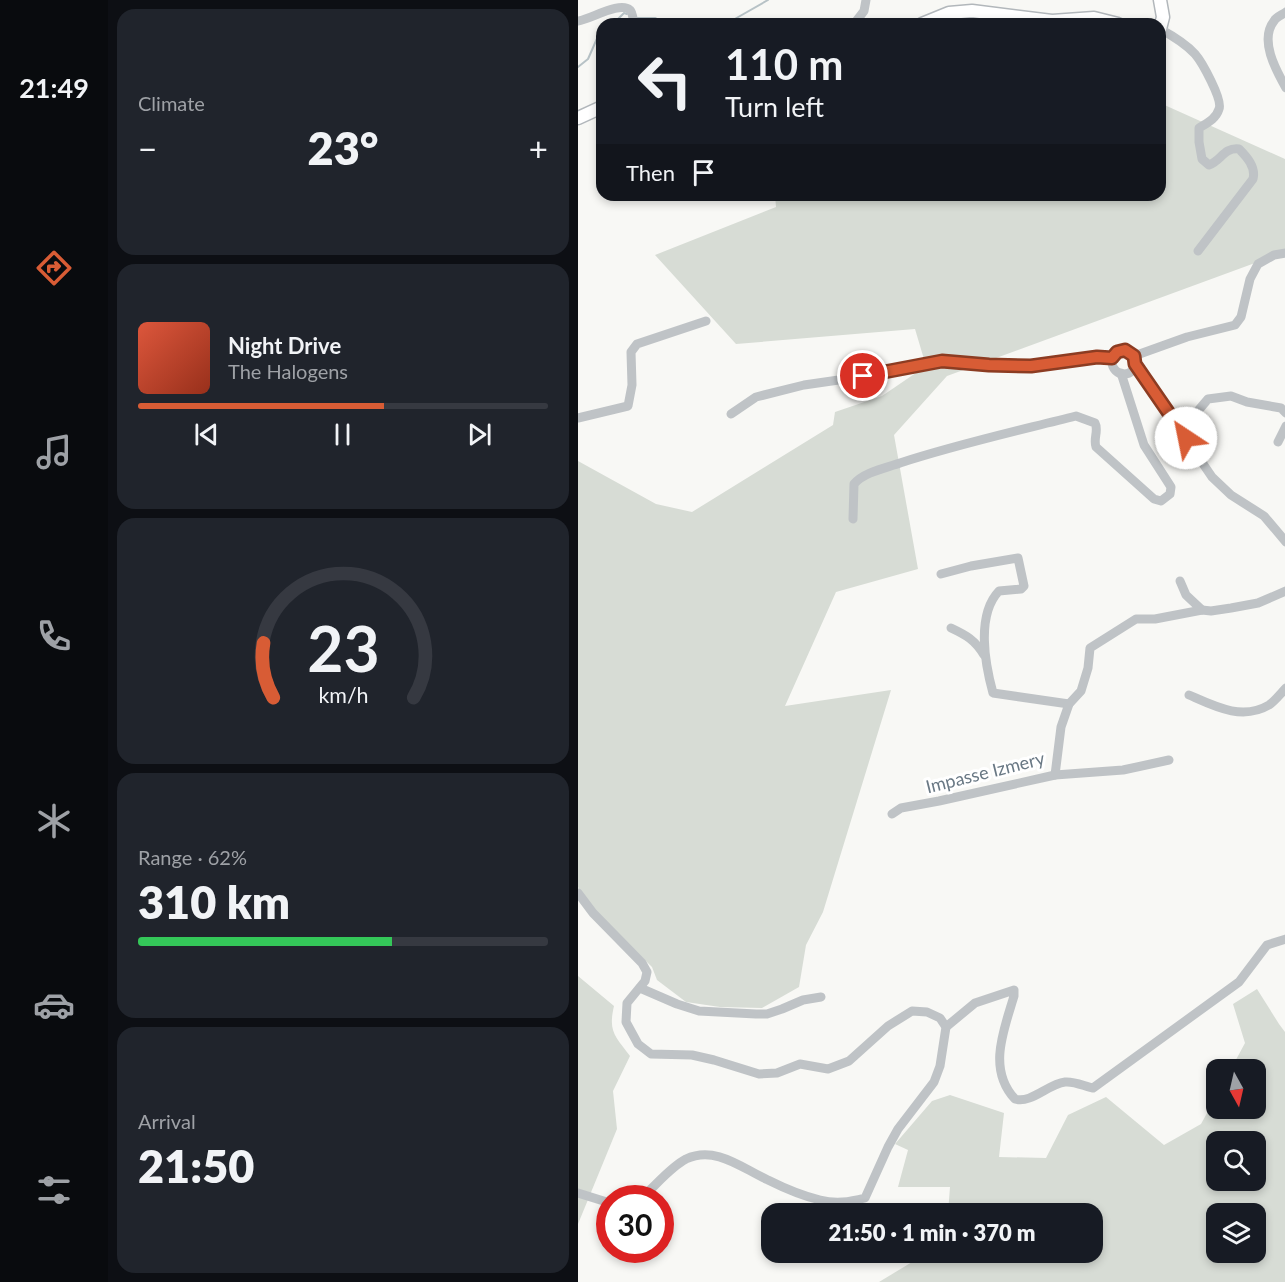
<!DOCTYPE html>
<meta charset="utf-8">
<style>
:root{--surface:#171b24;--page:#20242c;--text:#f1f3f6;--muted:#9ea1a6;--line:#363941;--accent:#d85c35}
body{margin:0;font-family:Lato,sans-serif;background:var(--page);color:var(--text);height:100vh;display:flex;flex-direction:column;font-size:22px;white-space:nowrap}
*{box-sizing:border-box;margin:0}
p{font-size:20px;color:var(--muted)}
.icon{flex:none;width:33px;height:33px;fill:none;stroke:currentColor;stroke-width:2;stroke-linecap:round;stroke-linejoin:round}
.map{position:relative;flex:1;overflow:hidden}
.sheet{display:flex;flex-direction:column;gap:9px;padding:9px;background:#0d0f14;width:470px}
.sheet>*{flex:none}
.top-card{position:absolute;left:18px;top:18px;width:570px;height:183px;border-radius:18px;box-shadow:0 3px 9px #0003;background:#171b24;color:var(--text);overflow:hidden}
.needle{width:39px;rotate:172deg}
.controls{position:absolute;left:628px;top:1059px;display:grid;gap:12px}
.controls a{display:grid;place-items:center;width:60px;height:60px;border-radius:12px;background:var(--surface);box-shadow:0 3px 9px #0003;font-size:30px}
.speed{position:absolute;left:18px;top:1185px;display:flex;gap:12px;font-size:30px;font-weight:700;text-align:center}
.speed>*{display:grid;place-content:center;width:78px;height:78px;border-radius:50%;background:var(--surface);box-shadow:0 3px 9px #0003;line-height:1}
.speed .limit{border:9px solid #d22;background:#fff;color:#111}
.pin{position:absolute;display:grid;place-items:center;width:51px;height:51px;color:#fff;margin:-26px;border:3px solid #fff;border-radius:50%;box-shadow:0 2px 6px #0007}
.me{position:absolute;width:66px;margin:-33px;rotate:326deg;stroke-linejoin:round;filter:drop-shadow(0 0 4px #0008)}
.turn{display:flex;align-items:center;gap:21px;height:126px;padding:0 30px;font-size:27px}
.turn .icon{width:78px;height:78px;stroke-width:2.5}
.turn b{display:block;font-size:42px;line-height:51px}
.then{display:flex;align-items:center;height:57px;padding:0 30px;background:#0003;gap:12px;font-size:22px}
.big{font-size:45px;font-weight:800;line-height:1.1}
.sheet .widget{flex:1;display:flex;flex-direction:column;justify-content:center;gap:9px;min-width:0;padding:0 21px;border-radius:18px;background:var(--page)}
.sheet .dial{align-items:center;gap:0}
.dial svg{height:156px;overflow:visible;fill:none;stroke:var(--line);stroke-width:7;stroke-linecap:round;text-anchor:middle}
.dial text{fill:var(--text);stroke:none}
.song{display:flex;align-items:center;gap:18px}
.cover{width:72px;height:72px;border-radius:9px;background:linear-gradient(135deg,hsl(10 70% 55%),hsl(10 70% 35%))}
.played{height:6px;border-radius:3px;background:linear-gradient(90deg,var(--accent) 60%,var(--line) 60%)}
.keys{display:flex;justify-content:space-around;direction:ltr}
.heat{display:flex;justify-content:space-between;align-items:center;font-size:33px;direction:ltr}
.charge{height:9px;border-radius:4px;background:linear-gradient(90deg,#34c759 62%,var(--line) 0)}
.trip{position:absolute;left:183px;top:1203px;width:342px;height:60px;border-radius:18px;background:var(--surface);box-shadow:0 3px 9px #0003;font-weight:800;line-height:60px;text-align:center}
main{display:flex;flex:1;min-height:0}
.tab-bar{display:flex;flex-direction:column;width:108px;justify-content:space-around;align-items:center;background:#090b0e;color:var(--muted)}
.tab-bar .icon{width:42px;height:42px}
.tab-bar .active{color:var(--accent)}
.tab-bar b{font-size:27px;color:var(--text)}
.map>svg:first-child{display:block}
</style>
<main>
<nav class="tab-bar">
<b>21:49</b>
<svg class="icon active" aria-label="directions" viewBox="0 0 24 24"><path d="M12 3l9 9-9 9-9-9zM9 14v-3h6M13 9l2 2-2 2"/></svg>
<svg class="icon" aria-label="music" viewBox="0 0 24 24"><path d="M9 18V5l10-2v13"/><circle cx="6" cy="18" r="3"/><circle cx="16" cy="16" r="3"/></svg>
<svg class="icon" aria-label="phone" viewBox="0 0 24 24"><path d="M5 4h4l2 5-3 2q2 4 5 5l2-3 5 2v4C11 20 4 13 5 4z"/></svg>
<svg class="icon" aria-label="climate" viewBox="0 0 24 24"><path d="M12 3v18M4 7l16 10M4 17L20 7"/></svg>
<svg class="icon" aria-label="car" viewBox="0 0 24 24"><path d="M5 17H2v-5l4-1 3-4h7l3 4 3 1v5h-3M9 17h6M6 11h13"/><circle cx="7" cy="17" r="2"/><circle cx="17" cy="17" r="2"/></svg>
<svg class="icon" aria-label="filters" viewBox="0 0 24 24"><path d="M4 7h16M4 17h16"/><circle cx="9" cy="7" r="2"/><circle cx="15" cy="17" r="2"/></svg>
</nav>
<section class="sheet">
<div class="widget"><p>Climate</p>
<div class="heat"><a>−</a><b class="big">23°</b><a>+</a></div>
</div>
<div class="widget">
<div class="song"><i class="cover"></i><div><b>Night Drive</b><p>The Halogens</p></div></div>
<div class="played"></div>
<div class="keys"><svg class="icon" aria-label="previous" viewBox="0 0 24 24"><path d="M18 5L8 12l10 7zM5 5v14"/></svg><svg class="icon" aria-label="pause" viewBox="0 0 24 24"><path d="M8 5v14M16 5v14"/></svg><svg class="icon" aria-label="next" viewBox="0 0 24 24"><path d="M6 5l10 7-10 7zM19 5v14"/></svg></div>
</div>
<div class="widget dial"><svg viewBox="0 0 100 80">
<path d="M14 69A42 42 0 1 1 86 69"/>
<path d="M14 69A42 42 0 0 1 9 41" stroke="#d85c35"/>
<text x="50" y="56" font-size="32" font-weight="700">23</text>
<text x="50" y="72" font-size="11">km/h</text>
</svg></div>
<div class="widget"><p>Range · 62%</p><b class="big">310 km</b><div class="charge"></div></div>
<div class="widget"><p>Arrival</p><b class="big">21:50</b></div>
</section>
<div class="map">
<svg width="708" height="1282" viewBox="0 0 708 1282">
<rect width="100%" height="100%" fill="#f8f8f5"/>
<!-- green -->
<g fill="#d7dcd5" fill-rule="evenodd">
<polygon points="582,103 707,159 707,252 369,376 316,435 340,569 258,592 207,706 313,690 245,912 228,945 221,987 184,1008 142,1007 108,1002 79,980 74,967 12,906 0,887 0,461 78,504 114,512 255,425 257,412 304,396 348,366 337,329 158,344 77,255 198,207 197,195 582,195"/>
<path d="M0,976L36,1006C30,1032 37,1036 52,1056L35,1091L39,1129L0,1224Z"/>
<path d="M679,989L701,1024L707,1032V1282H301L349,1253L514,1252V1214L370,1213L372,1187H320L330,1150L317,1144L354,1101L372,1095L426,1113L421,1157L468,1158L490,1115L528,1097L586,1145L623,1124L639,1095V1108H678V1070L653,1069L667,1043L655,1004ZM639,1142H678V1180H639ZM639,1214H678V1252H639Z"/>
</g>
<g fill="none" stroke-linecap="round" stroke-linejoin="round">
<!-- stream -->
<g stroke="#b7c2c6" stroke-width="2">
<polyline points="59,18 77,18 88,24"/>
<polyline points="35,24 46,13 49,14"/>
<polyline points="141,24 155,20 190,0"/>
<polyline points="0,67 10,59 21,34 24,32"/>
</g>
<!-- major casing -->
<g stroke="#b2b7bb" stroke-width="15">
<g id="major">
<polyline points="582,0 585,17 582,29"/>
<polyline points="344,24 371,13 394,11 474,21 516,18 540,24"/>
<polyline points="0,118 24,107"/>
</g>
</g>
<!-- minor -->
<g stroke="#bfc3c6" stroke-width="9">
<path d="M708,12C704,15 698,17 696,21C681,40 698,70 708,88"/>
<path d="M0,21C13,19 42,1 52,10C55,13 55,20 56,24"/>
<polyline points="276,24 286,11 288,0"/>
<path d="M582,29C595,36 607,43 617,54C624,62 645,100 641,109C638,119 629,123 621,128V142L624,159L631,165C643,161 646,147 661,149C669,157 678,167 675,179L620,251"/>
<circle cx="546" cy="362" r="12"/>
<polyline points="556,356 609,337 657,325 663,317 672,279 680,264 696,255 708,253"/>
<polyline points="557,364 634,477 653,495 686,516 708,542"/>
<polyline points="153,414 178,397 226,385 316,372 364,361 410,365 453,366 519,357 535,358"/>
<polyline points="0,418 50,406 54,385 53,352 59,344 128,321"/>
<polyline points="608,438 613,419 630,399 653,396 669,402 703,408 708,413"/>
<polyline points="700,442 708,426"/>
<path d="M275,519L276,484C286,472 308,468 322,463C380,444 439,431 498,416L517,423C521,430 515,439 518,447L576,499L583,501L592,494L593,487L566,445L543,373"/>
<path d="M363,574L393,566L440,558L446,586L443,589L421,591C398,615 407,664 415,693L491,704"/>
<polyline points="602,581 608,595 624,610"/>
<path d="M373,628C388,635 397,640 406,655"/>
<path d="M611,695C636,706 664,721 691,705C697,701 703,693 708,688"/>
<polyline points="477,775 545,770 591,760"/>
<polyline points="314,814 323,808 361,801 477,775 483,727 491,704 503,691 510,668 512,648 558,619 577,619 624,610 633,611 653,608 680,603 708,591"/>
<path d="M0,893L15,913L64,963L69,972L67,981L49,1003L48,1022L60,1044L73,1054L114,1055L136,1060L181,1074L199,1073L222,1064L250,1069L271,1061L310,1026L334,1011L349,1012L362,1018L368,1027L362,1066L356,1082L320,1129L310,1147L287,1198C271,1202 258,1204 242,1200C225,1196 206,1188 190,1180C165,1169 138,1145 108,1159C91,1168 78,1186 63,1198"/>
<polyline points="62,988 99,1004 121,1011 178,1014 189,1014 204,1009 225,1000 243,997"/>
<path d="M368,1027L397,1003L436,990V996C426,1030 409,1069 437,1099C453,1104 470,1084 487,1082C496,1081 506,1086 515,1088L661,982L689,945L708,939"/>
<polyline points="0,1193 32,1203"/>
</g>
<!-- major -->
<use href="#major" stroke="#fff" stroke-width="12"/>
</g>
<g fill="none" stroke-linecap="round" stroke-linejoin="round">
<!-- route casing -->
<g stroke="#8c3c22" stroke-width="15">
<polyline id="route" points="285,376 364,361 411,365 453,366 519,357 534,358 539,352 547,350 556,356 557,364 608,438"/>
</g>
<!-- route -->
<use href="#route" stroke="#d85c35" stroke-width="10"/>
</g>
<g text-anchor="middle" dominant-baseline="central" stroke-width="6" stroke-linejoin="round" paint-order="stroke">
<!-- street labels -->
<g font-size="18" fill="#697884" stroke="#fff">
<text transform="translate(407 772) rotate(-14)">Impasse Izmery</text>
</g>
</g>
</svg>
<div class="controls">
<a><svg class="needle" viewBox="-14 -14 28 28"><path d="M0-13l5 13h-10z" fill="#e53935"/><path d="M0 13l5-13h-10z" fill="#9ea1a6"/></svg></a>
<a><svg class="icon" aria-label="search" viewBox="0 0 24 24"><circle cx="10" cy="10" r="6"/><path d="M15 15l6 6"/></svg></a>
<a><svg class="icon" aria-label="layers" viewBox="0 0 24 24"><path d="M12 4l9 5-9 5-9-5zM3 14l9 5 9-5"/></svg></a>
</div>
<div class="speed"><div class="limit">30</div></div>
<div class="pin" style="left:285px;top:376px;background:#d93025"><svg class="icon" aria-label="arrive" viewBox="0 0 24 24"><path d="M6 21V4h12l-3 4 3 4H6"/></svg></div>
<svg class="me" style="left:608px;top:438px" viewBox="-20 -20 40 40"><circle r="19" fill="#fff"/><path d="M0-13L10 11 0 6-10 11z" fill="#d85c35"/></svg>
<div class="trip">21:50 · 1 min · 370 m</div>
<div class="top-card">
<div class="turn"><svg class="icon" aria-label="left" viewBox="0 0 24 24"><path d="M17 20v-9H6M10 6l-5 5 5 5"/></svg><div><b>110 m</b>Turn left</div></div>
<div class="then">Then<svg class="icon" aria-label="arrive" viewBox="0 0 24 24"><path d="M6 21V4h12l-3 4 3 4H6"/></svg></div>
</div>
</div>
</main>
